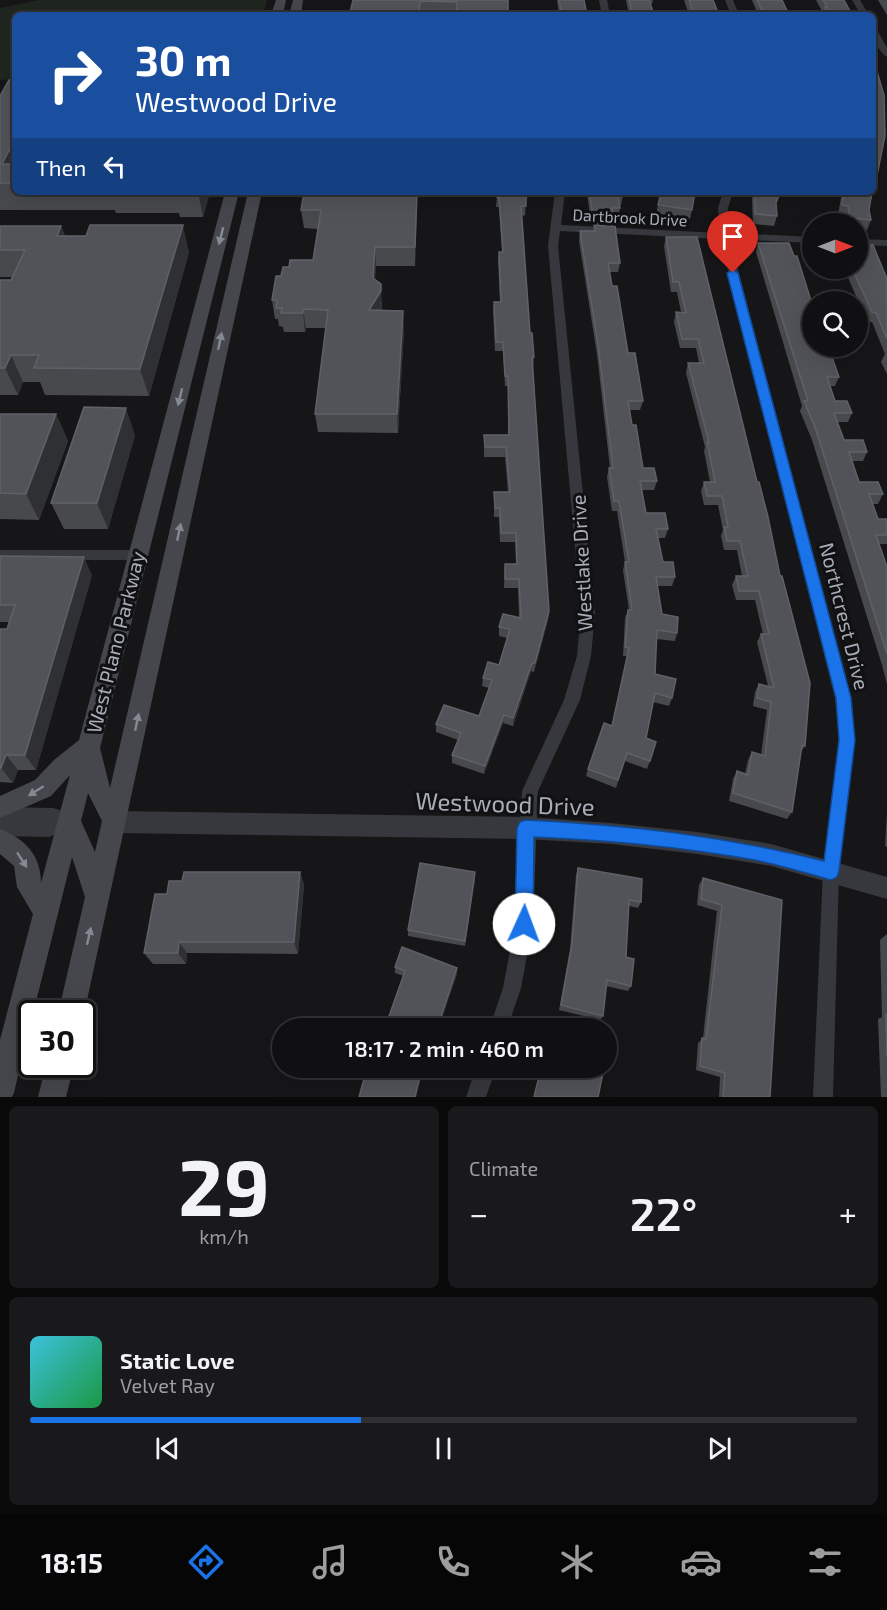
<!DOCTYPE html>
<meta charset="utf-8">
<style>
:root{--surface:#101012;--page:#19191b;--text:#f1f3f6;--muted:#9c9d9f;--line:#303032;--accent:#1a73e8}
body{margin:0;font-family:"Exo 2",sans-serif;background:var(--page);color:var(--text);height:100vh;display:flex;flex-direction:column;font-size:22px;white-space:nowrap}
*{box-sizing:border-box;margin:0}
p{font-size:20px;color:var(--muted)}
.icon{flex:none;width:33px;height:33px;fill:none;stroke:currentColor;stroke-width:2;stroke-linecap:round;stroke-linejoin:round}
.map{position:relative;height:1097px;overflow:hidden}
.details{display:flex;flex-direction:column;gap:9px;padding:9px;background:#09090a;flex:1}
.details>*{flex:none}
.guide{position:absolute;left:12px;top:12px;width:864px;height:183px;border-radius:9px;box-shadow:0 6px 24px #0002,0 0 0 2px var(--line);background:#1a4fa0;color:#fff;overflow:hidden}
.needle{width:39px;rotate:90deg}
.tools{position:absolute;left:802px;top:213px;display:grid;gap:12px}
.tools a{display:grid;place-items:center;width:66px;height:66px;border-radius:50%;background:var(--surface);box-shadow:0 6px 24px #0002,0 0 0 2px var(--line);font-size:30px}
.speed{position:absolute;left:18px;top:1000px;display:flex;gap:12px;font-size:30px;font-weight:700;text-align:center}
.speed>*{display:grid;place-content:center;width:78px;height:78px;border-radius:50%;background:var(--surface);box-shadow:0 6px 24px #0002,0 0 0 2px var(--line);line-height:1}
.speed .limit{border:3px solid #111;border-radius:9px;background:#fff;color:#111}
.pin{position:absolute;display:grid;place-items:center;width:51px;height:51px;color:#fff;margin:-62px -26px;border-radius:50% 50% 50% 0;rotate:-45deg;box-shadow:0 0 6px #0007}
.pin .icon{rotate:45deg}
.me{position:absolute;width:66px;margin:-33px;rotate:2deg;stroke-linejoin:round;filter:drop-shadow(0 0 4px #0008)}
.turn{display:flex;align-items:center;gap:21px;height:126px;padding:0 24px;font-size:27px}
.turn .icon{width:78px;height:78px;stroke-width:2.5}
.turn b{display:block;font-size:42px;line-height:51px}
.then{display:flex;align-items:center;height:57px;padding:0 24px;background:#0003;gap:12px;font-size:22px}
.big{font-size:45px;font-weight:600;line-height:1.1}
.details .tile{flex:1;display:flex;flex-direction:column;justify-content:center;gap:9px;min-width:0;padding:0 21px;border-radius:9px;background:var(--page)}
.details .dial{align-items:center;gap:0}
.dial b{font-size:78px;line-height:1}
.song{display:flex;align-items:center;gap:18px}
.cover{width:72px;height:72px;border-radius:9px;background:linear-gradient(135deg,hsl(190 70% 55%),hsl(140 70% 35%))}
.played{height:6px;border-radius:3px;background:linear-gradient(90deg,var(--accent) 40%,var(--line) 40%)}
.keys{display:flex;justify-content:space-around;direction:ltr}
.heat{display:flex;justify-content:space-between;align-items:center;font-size:33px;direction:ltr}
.details .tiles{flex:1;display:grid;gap:9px;grid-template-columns:1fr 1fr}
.tile:last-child{grid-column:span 2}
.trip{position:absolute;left:272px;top:1018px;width:345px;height:60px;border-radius:30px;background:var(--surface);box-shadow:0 6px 24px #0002,0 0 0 2px var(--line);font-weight:600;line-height:60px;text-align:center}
.tabs{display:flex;height:96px;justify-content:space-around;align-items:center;background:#060607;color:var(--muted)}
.tabs .icon{width:42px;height:42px}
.tabs .current{color:var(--accent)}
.tabs b{font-size:27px;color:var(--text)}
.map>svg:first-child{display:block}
</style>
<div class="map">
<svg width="887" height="1097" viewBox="0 0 887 1097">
<rect width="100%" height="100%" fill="#161618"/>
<!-- green -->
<polygon fill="#1e261f" points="39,0 267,0 263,15 15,15 15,79 0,80 0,8"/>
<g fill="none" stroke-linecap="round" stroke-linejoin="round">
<!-- minor -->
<g fill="#37383d" fill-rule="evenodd">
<polygon points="599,0 607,0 610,15 602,15"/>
<polygon points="725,0 733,0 739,15 731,15"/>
<polygon points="852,0 860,0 869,15 861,15"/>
<path d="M873,28H876L887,48V57C878,52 873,38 873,28Z"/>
<polygon points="555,192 565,192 561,225 719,233 718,208 723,192 733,192 728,208 729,233 813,237 813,243 730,239 851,698 855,740 839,871 833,1097 813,1097 823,871 839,740 835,698 720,239 560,231 558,246 595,613 591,656 580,700 538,791 533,923 521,988 507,1029 489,1029 503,988 515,923 522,791 564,700 577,656 581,613 548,246"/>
<polygon points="858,239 887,240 887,246 858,245"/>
<polygon points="0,550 137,550 142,551 144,555 142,559 137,560 0,560"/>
<polygon points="0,807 53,808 75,815 77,821 75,827 49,837 0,836"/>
<polygon points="476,1068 496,1068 486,1097 466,1097"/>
</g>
<!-- tertiary -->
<polygon fill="#37383d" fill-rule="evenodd" points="115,811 525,817 611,823 697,832 771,844 887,877 887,899 771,866 697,854 611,844 525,839 115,833 107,829 104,822 107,815"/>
<!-- secondary -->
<g fill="#45474d" fill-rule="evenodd">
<polygon points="276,0 286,0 283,15 271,15"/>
<polygon points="293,0 303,0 301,15 289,15"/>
<path d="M225,192H239L100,748L110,788L248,192H262L84,1014L82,1019V1014H58L85,897L72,857L33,1014H32L14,1093L12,1097H0V1040L33,914L17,887L14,866L0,854V829C25,839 41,855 41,883L70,775L51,796L0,818V796L35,780L54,760L79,740ZM88,793L102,821L95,852L81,821Z"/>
<polygon points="46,1065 74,1065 66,1097 38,1097"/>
</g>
</g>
<!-- wall -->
<g fill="#47494d">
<polygon points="353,0 508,0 508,15 344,15 350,13"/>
<polygon points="557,0 584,0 587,15 559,15"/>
<polygon points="626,0 653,0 652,4 650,4 654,15 629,15"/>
<polygon points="684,0 713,0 719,15 689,15"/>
<polygon points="752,0 782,0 789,15 758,15"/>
<polygon points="816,0 844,0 852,15 822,15 823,13"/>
<polygon points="878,0 887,0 887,15"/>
<polygon points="873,62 877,175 873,184"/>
<polygon points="15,80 15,192 210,192 203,217 180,217 179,213 116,213 115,210 0,210 0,96"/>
<polygon points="498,192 528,192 526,200 525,216 522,215 530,333 534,357 533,367 549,611 548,620 534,672 531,671 513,726 503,723 484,774 452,763 452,755 458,740 436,732 436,724 479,716 489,688 482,686 483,678 499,665 507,638 499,636 499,627 519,618 518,588 504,588 505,564 516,564 515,542 500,542 499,517 494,517 494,492 508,492 505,457 484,457 484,435 508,435 508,386 505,386 503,351 495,351 493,311 494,302 500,302 498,261 499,252 502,252 499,207 496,207 497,197"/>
<polygon points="587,192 622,192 623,196 621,205 620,205 619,217 613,217 612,225 591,224"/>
<polygon points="661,192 698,192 697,195 695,194 690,219 656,214"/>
<polygon points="754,192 781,192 776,204 777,216 774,226 753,224 752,199"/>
<polygon points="842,192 872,192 869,210 871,220 867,230 858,229 858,224 846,224 845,215 838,215"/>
<polygon points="417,200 415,266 376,266 375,279 382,303 382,310 404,329 398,433 318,432 315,414 326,328 306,328 305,332 284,332 283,327 279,326 278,319 275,319 272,300 281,276 289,267 313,260 318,229 304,228 301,210"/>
<polygon points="594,225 620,263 618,272 609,272 612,286 628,353 643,401 640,410 630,410 632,425 643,468 657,481 654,490 642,490 646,513 668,529 665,538 658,538 663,562 675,577 672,586 657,586 662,614 677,633 675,641 656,639 655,674 672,698 669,706 653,702 646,738 650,761 647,769 625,761 616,788 586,776 588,769 612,726 627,656 623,656 625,618 628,610 629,610 623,570 625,562 617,511 612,511 607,477 609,468 610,468 597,354 579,241 580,231 594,231"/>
<polygon points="0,226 61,226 65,236 189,252 149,396 45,395 40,382 23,382 18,395 0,395 0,280 11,280 13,277 0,277"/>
<polygon points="666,237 697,237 805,746 801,752 792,812 787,819 729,801 733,779 737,771 745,774 748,760 752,752 761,755 767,710 753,706 755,692 759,684 768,686 757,642 761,634 763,634 755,600 736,600 732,585 736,576 742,576 737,550 724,550 721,536 723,530 718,505 704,505 701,491 704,482 710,482 704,451 705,447 686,373 688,363 699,363 696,348 680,348 674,322 676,312 681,312 677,292 671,292 664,246"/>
<polygon points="758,243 794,256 813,307 813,311 810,319 808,319 813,333 839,377 835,386 830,386 835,401 852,413 848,422 838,422 844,440 867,452 863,461 852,461 859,482 883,494 878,504 872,504 878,519 887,519 887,544 879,544 887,567 887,684 882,665 812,440 800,411 802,406 756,252"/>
<polygon points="844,268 858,268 887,279 887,374 881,362 885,354 872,322 867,322"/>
<polygon points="0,414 56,414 68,441 39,520 0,519"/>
<polygon points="135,435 108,529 64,529 51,503"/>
<polygon points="0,556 92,575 36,770 18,770 13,783 0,782 0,629 7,629 9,622 0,622"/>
<polygon points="887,813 887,847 885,846"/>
<polygon points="578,868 641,902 638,908 629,906 626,957 631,986 628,991 606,986 603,1016 600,1020 559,1010 570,949 576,875"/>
<polygon points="300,872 304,885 298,954 187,953 186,964 153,964 144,953 167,894 182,881"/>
<polygon points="703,878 782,900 770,1097 719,1097 720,1077 696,1070 698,1043 703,1038 717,911 697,905 699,885"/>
<polygon points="475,879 465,946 408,936 408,930"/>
<polygon points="887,934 887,1097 881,1097 878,1019 882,1017 880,940"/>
<polygon points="395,967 457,974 438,1029 393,1029 388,1027 387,1022 404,976 395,973"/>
</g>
<!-- shaded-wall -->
<g fill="#2f3033">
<polygon points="14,139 15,142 15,183 2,164"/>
<polygon points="198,192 210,192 203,217"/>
<polygon points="417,192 417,200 415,266 415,247"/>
<polygon points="183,225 189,252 149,396 140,369"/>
<polygon points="61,226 71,253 57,236"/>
<polygon points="375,247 376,266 374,297 373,278"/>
<polygon points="381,284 382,310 371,329 369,310"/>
<polygon points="303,309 306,328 305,332 303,313"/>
<polygon points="403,311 404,329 398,433 397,414"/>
<polygon points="11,355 23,382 18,395 5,368"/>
<polygon points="126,408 135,435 108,529 97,503"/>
<polygon points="56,414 68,441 39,520 26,494"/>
<polygon points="84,557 92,575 36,770 25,755"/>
<polygon points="549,611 548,620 534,672 535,663"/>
<polygon points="532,663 531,671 513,726 513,718"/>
<polygon points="504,715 503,723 484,774 485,766"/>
<polygon points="6,755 18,770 13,783 1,768"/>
<polygon points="300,872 304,885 298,954 294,942"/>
<polygon points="179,942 187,953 186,964 178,953"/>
<polygon points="457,968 457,974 438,1029 437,1029"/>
<polygon points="421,1071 422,1075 416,1097 415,1097"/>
</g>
<!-- building -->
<g fill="#525359" stroke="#5f6168" stroke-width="1.5">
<polygon points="353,0 508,0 508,15 457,15 457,2 420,1 419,15 344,15 344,13 350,13"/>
<polygon points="559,0 584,0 587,15 562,15"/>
<polygon points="629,0 649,0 654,15 633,15"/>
<polygon points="689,0 713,0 719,15 694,15"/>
<polygon points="757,0 782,0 789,15 764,15"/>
<polygon points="823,0 844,0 852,15 828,15 825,7 827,7"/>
<polygon points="873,62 876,68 884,95 885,136 877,175 874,174 873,180"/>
<polygon points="9,80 15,80 15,139 2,164 15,164 15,183 0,183 0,96"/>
<polygon points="304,192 417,192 415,247 375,247 373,278 381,284 381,291 369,310 403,311 397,414 315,414 328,310 303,309 303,313 281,313 282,308 276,308 277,300 272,300 276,276 281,276 283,267 289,267 290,260 313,260 321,210 301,210"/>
<polygon points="498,192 526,192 526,206 521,206 530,333 532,333 534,357 532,357 549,611 535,663 532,663 513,718 504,715 485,766 452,755 461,733 436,724 444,705 479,716 492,680 483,678 488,662 499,665 510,629 499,627 503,614 521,618 519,579 505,579 505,564 517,564 516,533 501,533 500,508 495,508 494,492 510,492 506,447 485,447 484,435 509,435 508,376 505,376 503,342 496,342 494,302 501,302 499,252 503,252 499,198 497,197"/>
<polygon points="589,192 622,192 623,196 618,196 620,208 612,208 613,216 593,215"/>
<polygon points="661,192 695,192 692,210 658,205"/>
<polygon points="755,192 780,192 776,203 777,216 755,214"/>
<polygon points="844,192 872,192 869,210 871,220 850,218 848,206 842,205"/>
<polygon points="90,225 183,225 140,369 34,368 39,355 11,355 5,368 0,368 0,280 11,280 25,250 0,250 0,226 61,226 57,236 86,236"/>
<polygon points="594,225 615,226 620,263 608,263 612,286 617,286 628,353 635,353 643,401 628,401 632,425 636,425 643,468 654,468 657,481 640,481 646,513 665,513 668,529 656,529 663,562 673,562 675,577 656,577 662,614 678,617 677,633 657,630 655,674 676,679 672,698 655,693 646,738 656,742 650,761 627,753 618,780 588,769 604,723 612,726 629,648 625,647 628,610 632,610 625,562 629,562 619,501 614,501 609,468 613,468 598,344 580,231 595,231"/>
<polygon points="666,237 697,237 757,482 759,482 768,517 780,576 782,576 810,683 805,746 802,745 792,812 733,793 737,771 748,775 752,752 765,756 771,702 757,698 759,684 774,688 761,634 769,634 759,591 739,591 736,576 748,576 740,541 727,541 724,527 728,527 722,496 707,496 704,482 715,482 707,442 709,442 688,363 704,363 698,339 682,339 676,312 686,313 679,282 673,282"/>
<polygon points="758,243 789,243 794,256 797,256 813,307 813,309 804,309 813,333 813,346 828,346 839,377 827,377 835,401 847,401 852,413 834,413 844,440 863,440 867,452 849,452 859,482 878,482 883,494 869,494 878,519 887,519 887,535 876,535 887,567 887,654 816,430 804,401 808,401"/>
<polygon points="858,245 873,245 887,279 887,339 876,313 872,312 852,268 858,268"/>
<polygon points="84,407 126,408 97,503 51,503"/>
<polygon points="0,414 56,414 26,494 0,493"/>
<polygon points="0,556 84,557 25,755 6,755 1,768 0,768 0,629 7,629 15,605 0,605"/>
<polygon points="420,863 475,872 465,941 408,930"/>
<polygon points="578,868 642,879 641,902 629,900 626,957 634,959 631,986 607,980 603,1016 561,1005 572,944"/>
<polygon points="184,872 300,872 294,942 179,942 178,953 144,953 155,894 167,894 169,881 182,881"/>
<polygon points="703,878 782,900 770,1097 723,1097 725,1073 700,1066 702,1038 706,1039 722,905 701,899"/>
<polygon points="402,947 457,968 437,1029 403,1029 387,1022 405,971 395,967"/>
<polygon points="886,1014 887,1015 887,1056"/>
<polygon points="553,1022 572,1029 551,1029"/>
<polygon points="606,1041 609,1042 606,1057"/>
<polygon points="367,1068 410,1068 421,1071 415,1097 359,1097"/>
<polygon points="541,1068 604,1068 598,1097 534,1097"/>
</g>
<!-- one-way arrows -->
<defs><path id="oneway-solid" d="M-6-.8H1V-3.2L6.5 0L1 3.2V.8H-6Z" transform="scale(1.5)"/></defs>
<g fill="#858993">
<use href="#oneway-solid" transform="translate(221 236) rotate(104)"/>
<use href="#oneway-solid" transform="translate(220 341) rotate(-78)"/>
<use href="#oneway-solid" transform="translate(180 397) rotate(104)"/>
<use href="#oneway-solid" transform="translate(179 532) rotate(-78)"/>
<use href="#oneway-solid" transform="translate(137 722) rotate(-78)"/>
<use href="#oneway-solid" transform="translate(36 791) rotate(148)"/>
<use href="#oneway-solid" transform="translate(22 860) rotate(57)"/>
<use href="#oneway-solid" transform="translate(89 936) rotate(-77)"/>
</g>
<!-- route -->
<path fill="#1a73e8" stroke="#114b97" stroke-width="1.5" d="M733,269L738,273L851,698L855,740L839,871L837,877L831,880C806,873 780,865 755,860C682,847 608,840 534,837L533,924L530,930L524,932L518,930L515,924L517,828L520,822L525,820C628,825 724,836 824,861L839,740L836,698L727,273Z"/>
<g text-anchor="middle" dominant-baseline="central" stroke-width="6" stroke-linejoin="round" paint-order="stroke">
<!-- far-street labels -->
<g font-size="16" fill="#a8adb8" stroke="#111113">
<text transform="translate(630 217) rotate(3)">Dartbrook Drive</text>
</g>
<!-- street labels -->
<g font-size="20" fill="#a8adb8" stroke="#111113">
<text transform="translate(581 563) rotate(-93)">Westlake Drive</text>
<text transform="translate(845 616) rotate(76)">Northcrest Drive</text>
<text transform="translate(115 642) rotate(-76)">West Plano Parkway</text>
</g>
<!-- near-street labels -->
<g font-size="24" fill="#a8adb8" stroke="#111113">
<text transform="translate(505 803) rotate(2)">Westwood Drive</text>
</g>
</g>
</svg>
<div class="tools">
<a><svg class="needle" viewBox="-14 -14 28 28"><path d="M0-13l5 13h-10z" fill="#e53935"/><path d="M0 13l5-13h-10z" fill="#9c9d9f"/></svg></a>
<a><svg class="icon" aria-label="search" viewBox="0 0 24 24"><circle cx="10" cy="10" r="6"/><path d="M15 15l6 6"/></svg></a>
</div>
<div class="speed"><div class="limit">30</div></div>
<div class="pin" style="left:733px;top:273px;background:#d93025"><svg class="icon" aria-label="arrive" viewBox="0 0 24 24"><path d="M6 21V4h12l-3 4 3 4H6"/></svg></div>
<svg class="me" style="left:524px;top:924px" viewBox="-20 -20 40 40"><circle r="19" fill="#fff"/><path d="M0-13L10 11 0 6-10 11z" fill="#1a73e8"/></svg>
<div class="trip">18:17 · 2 min · 460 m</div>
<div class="guide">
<div class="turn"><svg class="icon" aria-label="right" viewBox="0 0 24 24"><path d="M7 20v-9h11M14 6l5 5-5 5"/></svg><div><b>30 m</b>Westwood Drive</div></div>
<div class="then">Then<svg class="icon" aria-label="left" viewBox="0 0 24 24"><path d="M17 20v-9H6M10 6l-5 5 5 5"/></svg></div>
</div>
</div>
<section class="details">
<div class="tiles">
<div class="tile dial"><b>29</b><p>km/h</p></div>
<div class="tile"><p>Climate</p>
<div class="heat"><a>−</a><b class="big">22°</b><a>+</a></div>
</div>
<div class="tile">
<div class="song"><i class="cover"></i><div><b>Static Love</b><p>Velvet Ray</p></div></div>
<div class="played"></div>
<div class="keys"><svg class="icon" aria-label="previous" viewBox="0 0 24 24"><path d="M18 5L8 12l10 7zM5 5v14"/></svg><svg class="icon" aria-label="pause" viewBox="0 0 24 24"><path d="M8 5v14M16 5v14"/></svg><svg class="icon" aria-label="next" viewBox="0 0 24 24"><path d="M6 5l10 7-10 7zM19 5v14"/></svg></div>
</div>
</div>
</section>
<nav class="tabs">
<b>18:15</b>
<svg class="icon current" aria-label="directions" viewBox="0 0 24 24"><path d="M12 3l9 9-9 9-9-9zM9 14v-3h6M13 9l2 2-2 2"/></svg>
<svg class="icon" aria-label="music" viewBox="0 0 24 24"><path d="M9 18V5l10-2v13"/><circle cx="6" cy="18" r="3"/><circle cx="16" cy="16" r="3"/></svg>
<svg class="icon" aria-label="phone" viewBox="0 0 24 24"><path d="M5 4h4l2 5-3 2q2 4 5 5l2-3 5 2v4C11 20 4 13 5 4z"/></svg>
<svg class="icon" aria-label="climate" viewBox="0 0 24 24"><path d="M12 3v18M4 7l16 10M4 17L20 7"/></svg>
<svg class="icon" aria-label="car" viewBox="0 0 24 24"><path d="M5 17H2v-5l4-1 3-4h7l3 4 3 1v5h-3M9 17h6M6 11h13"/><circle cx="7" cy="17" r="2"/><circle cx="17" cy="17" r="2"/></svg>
<svg class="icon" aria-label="filters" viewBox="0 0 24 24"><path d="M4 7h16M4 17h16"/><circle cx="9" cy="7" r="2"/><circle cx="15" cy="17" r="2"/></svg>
</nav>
